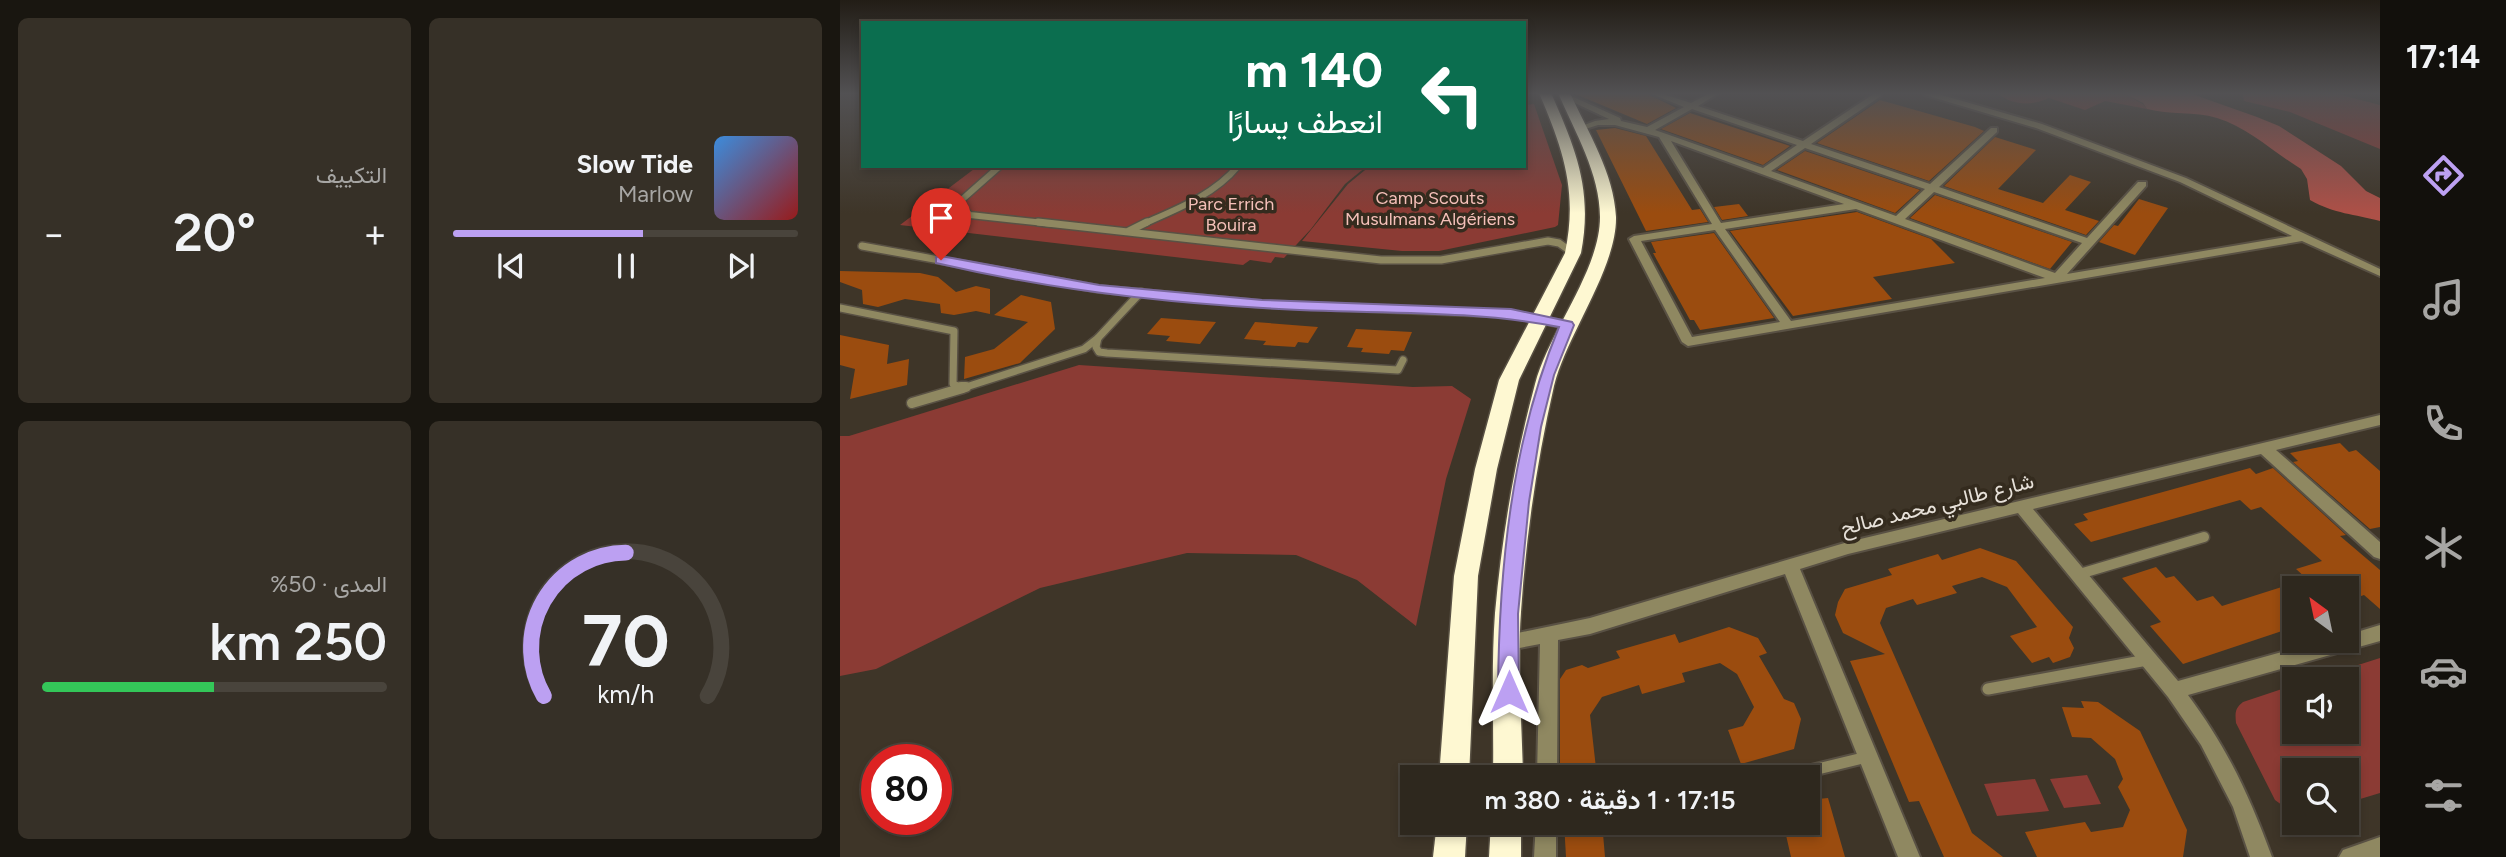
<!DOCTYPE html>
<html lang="ar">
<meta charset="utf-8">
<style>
:root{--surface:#2e281e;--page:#363027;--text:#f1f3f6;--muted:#a7a6a4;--line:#49443c;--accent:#bca0f2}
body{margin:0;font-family:Figtree,Vazirmatn,sans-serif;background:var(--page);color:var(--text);direction:rtl;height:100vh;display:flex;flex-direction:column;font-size:26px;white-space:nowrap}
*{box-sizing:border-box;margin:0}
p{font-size:23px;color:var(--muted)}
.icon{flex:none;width:38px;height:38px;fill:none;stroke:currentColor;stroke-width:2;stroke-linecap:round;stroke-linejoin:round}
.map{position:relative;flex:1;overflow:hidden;direction:ltr}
.panel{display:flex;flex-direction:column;gap:18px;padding:18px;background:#191610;width:840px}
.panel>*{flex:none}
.guide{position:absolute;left:21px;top:21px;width:665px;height:147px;border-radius:0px;box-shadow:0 4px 10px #0003,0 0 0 2px var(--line);direction:rtl;background:#0b6e4f;color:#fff;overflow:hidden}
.needle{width:46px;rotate:327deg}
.controls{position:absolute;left:1442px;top:576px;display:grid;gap:14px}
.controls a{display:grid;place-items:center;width:77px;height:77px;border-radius:0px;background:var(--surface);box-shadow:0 4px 10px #0003,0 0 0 2px var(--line);font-size:35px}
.speed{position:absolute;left:21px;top:744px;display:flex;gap:14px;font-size:35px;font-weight:700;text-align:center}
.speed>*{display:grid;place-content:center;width:91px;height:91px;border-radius:50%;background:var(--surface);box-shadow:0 4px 10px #0003,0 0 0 2px var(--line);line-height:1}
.speed .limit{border:10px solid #d22;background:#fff;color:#111}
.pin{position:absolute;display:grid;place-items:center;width:60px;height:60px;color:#fff;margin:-72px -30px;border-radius:50% 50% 50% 0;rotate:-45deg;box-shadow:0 0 7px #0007}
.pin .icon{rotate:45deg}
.me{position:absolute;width:77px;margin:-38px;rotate:0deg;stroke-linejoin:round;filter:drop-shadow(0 0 5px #0008)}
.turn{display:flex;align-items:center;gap:24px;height:147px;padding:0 28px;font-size:32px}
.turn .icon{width:91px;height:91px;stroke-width:2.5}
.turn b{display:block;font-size:49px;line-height:60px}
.big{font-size:52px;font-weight:600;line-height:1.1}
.panel .widget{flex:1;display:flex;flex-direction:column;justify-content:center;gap:10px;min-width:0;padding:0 24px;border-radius:10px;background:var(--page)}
.panel .dial{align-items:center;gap:0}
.dial svg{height:182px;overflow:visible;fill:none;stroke:var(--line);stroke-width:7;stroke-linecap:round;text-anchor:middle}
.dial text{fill:var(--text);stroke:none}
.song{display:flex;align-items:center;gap:21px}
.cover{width:84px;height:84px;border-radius:10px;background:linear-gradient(135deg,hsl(210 70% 55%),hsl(0 70% 35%))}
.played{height:7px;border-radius:4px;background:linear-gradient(90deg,var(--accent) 55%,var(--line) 55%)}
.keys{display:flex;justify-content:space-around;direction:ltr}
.heat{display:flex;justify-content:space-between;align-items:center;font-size:38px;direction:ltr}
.charge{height:10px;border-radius:5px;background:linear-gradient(90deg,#34c759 50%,var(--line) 0)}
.panel .tiles{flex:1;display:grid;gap:18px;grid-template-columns:repeat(2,1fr)}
.trip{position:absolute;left:560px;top:765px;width:420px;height:70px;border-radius:0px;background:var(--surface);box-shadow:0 4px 10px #0003,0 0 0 2px var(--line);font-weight:600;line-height:70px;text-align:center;direction:rtl}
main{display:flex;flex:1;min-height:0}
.tab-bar{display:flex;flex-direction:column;width:126px;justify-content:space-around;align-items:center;background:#12100c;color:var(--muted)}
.tab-bar .icon{width:49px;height:49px}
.tab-bar .selected{color:var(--accent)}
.tab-bar b{font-size:32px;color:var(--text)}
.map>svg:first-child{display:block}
</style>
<main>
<nav class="tab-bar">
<b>17:14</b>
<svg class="icon selected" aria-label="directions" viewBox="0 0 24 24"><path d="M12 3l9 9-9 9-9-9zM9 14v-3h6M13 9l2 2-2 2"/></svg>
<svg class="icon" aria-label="music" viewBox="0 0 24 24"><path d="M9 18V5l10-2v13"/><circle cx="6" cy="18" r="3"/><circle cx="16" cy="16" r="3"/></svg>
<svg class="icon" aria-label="phone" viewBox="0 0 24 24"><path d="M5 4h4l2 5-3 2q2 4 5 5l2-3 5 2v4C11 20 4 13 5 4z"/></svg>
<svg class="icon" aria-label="climate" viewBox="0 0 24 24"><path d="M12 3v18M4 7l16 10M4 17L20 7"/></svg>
<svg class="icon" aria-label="car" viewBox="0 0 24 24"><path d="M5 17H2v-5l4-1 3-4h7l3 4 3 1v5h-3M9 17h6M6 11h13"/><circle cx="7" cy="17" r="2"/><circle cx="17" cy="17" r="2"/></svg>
<svg class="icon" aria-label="filters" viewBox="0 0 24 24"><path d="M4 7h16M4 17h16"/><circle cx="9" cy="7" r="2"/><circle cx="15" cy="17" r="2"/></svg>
</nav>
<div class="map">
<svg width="1540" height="857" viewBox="0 0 1540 857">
<rect width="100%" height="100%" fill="#3e3528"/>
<!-- green -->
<g fill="#8b3b34">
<path d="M1157,93H1283L1303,104L1307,109L1265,101L1245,110L1209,98C1192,106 1173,106 1157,93Z"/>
<polygon points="1402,93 1494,93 1540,105 1540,149 1450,112 1404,101"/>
<polygon points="694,104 722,185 718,225 715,227 599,251 562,251 462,241 508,184 530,166 684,166 684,105"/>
<polygon points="138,166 527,166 505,184 471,229 444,258 435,257 431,263 410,260 403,265 60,225"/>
<polygon points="239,365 573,387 612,386 631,399 606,479 576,626 517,580 456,555 347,553 200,588 36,669 0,676 0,436 9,436"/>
<path d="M1540,658V793L1507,803V770H1454V814L1435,800L1396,723C1395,713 1395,708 1403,702L1454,685V732H1507V679H1474Z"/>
<polygon points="1247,775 1261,804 1224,808 1210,779"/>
<polygon points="1195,779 1209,811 1157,816 1144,784"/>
</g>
<!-- forest -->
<path fill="#ad5047" d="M1283,93L1352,94L1417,117L1439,126L1501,166L1526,191L1540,198V221C1514,214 1495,214 1470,200L1467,179L1461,169C1433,152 1409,128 1377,118C1354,111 1330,115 1307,109L1303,103Z"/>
<!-- building -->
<g fill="#9b4c0f">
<polygon points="733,93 806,93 836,108 807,124"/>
<polygon points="1040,100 1135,127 1144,131 1089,181 977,143"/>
<polygon points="850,113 950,146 923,165 821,129"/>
<polygon points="775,128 806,136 852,210 860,209 868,222 806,231 756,130"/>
<polygon points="1155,137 1196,150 1158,189 1203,203 1230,175 1251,182 1225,210 1259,221 1246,235 1104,186"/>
<polygon points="965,151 1080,190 1055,213 937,170"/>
<polygon points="1095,195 1232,242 1210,269 1070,218"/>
<polygon points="1299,199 1328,208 1295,255 1259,242 1274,225 1278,226"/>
<polygon points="899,204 908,216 882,220 874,207"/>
<polygon points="1017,212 1091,239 1115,263 1033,277 1052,299 953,316 890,231"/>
<polygon points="874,233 934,318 860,330 854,320 850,320 813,253 816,253 811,242"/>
<polygon points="0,271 80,273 98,277 116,292 136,286 150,289 150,314 136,311 114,315 101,313 100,304 65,299 38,307 23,304 22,290 0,282"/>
<polygon points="181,295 211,302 215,329 180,363 124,379 125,357 154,349 188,322 154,315"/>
<polygon points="321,318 376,322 360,344 326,341 330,336 307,334"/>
<polygon points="415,322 478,327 468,343 458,342 455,347 423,345 426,341 404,339"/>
<polygon points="516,329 572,332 564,351 551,350 549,354 521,352 523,348 507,347"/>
<polygon points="0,335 49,345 47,364 69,359 67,385 10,399 15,369 0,365"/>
<polygon points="1500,443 1509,452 1516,450 1540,471 1540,527 1530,529 1453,462 1458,461 1450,453"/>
<polygon points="1410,468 1416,474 1433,468 1506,535 1500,536 1540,570 1540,609 1524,595 1507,601 1507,588 1477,588 1456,569 1482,561 1421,507 1411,510 1400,500 1251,542 1234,524 1248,520 1243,514"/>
<polygon points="1140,548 1176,561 1233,627 1229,638 1234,648 1230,657 1213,663 1209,657 1192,663 1170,636 1197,627 1167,587 1142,577 1112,586 1117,593 1077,605 1073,599 1046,608 1040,623 1132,833 1163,857 1104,857 1079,801 1069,802 1010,661 1045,654 1003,633 995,615 998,602 1005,589 1052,575 1048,569 1098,554 1102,560"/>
<polygon points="1316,567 1326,578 1334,576 1357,601 1373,596 1382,606 1454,583 1454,627 1343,664 1310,626 1321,622 1282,578"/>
<polygon points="889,627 918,638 927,653 919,656 944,699 954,703 961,719 954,749 901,764 888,730 903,726 914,707 897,674 880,663 842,673 845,682 802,694 799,685 762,697 750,715 757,777 720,777 720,679 726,670 742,665 748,668 780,658 776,651 835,634 839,643"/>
<polygon points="1241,701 1258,702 1300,731 1347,830 1343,857 1197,857 1185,832 1245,822 1251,832 1283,827 1290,810 1278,787 1283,779 1275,759 1251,738 1232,737 1222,707 1244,708"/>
<polygon points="988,798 1005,857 951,857 943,822 968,822 968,800"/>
<polygon points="724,822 762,822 765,857 726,857"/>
</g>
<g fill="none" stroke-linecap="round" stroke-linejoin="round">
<!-- lane-far3 casing -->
<g stroke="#595144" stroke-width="9">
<g id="lane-far3">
<polyline points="160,166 117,204 130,215 214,224"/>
<path d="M303,224C337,209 374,195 398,166"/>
</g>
</g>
<!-- lane-far2 casing -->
<g stroke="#595144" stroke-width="10">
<g id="lane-far2">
<polyline points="198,222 541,260 601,260 708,241 719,243 733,253"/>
<polyline points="289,231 307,222"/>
<polyline points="22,246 259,289 422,304 671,314 727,325"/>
<polyline points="0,308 114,331 113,384 123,388 244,349 258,338 301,292"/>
<polyline points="258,338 256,347 259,352 267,353 558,370 563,360"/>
<polyline points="120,389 123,388"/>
</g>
</g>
<!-- lane-far1 casing -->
<g stroke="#595144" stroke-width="13">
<g id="lane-far1">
<polyline points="121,387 126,387"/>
<polyline points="72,403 123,388"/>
<polyline points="1236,575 1364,537"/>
</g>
</g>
<!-- lane casing -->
<g stroke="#595144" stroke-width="15">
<g id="lane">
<polyline points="1148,689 1307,660"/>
<polyline points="945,777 1027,757"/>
</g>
</g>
<!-- street casing -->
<g stroke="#595144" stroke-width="4">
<g id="street">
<path d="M809,93H820L851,103L870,93H879L858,106L963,141L1035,93H1041V96L971,144L1090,184L1151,128H1157V132L1099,187L1247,238L1298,182H1306V186L1227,274L1452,236L1340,182L1196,128L1085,95L1084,93H1095L1202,124L1346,178L1540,269V276L1462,241L848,346L842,342L789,239L794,236L872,224L819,137L775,125H758L739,131V127L755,121L769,119L722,97L729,95L780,118L781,121L807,127L844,107ZM852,109L957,145L923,168L815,130ZM831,141L1004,204L881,223ZM965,148L1085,189L1056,216L931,171ZM1094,192L1242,243L1215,273L1065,219ZM1016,209L1205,278L951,321L885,229ZM875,230L940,322L852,337L801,241Z"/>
<path d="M1540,415V425L1436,450L1540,542V559L1534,557L1421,454L1193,509L1338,681L1485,640H1507V635L1540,625V641L1348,695C1388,749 1409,795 1432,857H1410L1393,807L1361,745L1328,697L1178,513L1008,554L960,569L1080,857H1058L945,574L750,634L718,640L717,777H697L700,644L669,650L663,648L660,642L663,636L750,618L1008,542Z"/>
<polygon points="696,822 716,822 716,857 694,857"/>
<polygon points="1540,837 1540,857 1499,857 1503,850"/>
</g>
</g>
<!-- highway casing -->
<g stroke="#595144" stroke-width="3">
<g id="highway">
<path d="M699,93H711C736,149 753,191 741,253L679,380L657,469L638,576L629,777H599L614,576L635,469L659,380L725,253C738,191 723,149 699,93Z"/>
<path d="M718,93H730C748,132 774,173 776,217C777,268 727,334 714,386C697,460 686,536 681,612C677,666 682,723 683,777H653C654,723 651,667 655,613C662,536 675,458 695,384C709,331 760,271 760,217C760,174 735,132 718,93Z"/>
<polygon points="597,822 627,822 625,857 593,857"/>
<polygon points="651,822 681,822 681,857 649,857"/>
</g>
</g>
<!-- lane-far3 -->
<use href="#lane-far3" stroke="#8f8861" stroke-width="6"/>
<!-- lane-far2 -->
<use href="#lane-far2" stroke="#8f8861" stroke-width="7"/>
<!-- lane-far1 -->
<use href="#lane-far1" stroke="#8f8861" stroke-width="10"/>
<!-- lane -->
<use href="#lane" stroke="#8f8861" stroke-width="11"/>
<!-- street -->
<use href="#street" fill="#8f8861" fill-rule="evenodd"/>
<!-- highway -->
<use href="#highway" fill="#fef8d2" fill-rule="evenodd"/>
</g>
<!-- sky -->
<linearGradient id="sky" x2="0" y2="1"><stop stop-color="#221d16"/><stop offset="0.44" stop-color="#525153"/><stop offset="1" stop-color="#525153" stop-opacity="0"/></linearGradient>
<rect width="1540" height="213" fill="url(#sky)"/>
<!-- route -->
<path fill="#bca0f2" stroke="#7a689d" stroke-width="2" d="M101,256L259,285L422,300L671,309L732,322L734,325L714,375L701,427L689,502L678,614L679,692L676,699L669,701L661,699L658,692C659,569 671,442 719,327C622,308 521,315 423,308C314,302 203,288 96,263V257Z"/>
<g text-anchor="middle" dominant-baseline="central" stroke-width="7" stroke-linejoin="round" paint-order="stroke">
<!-- far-park labels -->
<g font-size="18" fill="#f5c0b9" stroke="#342b1e">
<text x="590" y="198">Camp Scouts<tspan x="590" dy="21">Musulmans Algériens</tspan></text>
<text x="391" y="204">Parc Errich<tspan x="391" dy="21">Bouira</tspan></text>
</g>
<!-- street labels -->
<g font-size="21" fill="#e7e1d9" stroke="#342b1e">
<text transform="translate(1097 504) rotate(-14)">شارع طالبي محمد صالح</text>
</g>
</g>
</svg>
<div class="controls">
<a><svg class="needle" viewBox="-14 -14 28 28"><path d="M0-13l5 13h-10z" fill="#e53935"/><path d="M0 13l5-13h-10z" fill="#a7a6a4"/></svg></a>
<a><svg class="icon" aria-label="sound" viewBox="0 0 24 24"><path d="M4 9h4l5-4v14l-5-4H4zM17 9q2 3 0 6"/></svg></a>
<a><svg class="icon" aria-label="search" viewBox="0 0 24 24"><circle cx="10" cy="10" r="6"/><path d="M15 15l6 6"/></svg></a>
</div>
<div class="speed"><div class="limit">80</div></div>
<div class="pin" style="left:101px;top:260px;background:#d93025"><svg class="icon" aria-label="arrive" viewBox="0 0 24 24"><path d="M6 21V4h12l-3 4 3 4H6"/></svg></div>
<svg class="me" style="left:669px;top:692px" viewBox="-20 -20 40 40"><path d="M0-17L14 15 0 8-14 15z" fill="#bca0f2" stroke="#fff" stroke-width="4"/></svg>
<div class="trip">17:15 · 1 دقيقة · 380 m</div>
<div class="guide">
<div class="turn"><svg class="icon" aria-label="left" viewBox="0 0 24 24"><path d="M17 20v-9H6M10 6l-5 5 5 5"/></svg><div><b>140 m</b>انعطف يسارًا</div></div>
</div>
</div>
<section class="panel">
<div class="tiles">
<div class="widget">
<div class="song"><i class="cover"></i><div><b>Slow Tide</b><p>Marlow</p></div></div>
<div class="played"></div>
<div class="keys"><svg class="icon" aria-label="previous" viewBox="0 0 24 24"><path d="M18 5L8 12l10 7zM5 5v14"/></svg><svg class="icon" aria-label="pause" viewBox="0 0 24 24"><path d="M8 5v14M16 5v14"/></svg><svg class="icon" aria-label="next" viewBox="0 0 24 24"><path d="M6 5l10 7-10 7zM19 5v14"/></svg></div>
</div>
<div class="widget"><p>التكييف</p>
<div class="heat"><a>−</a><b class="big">20°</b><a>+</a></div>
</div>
<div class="widget dial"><svg viewBox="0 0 100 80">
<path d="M14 69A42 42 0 1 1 86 69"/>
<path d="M14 69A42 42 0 0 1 50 6" stroke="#bca0f2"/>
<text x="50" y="56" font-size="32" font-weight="700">70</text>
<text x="50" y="72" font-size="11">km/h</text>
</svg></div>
<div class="widget"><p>المدى · 50%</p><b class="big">250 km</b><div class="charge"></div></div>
</div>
</section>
</main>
